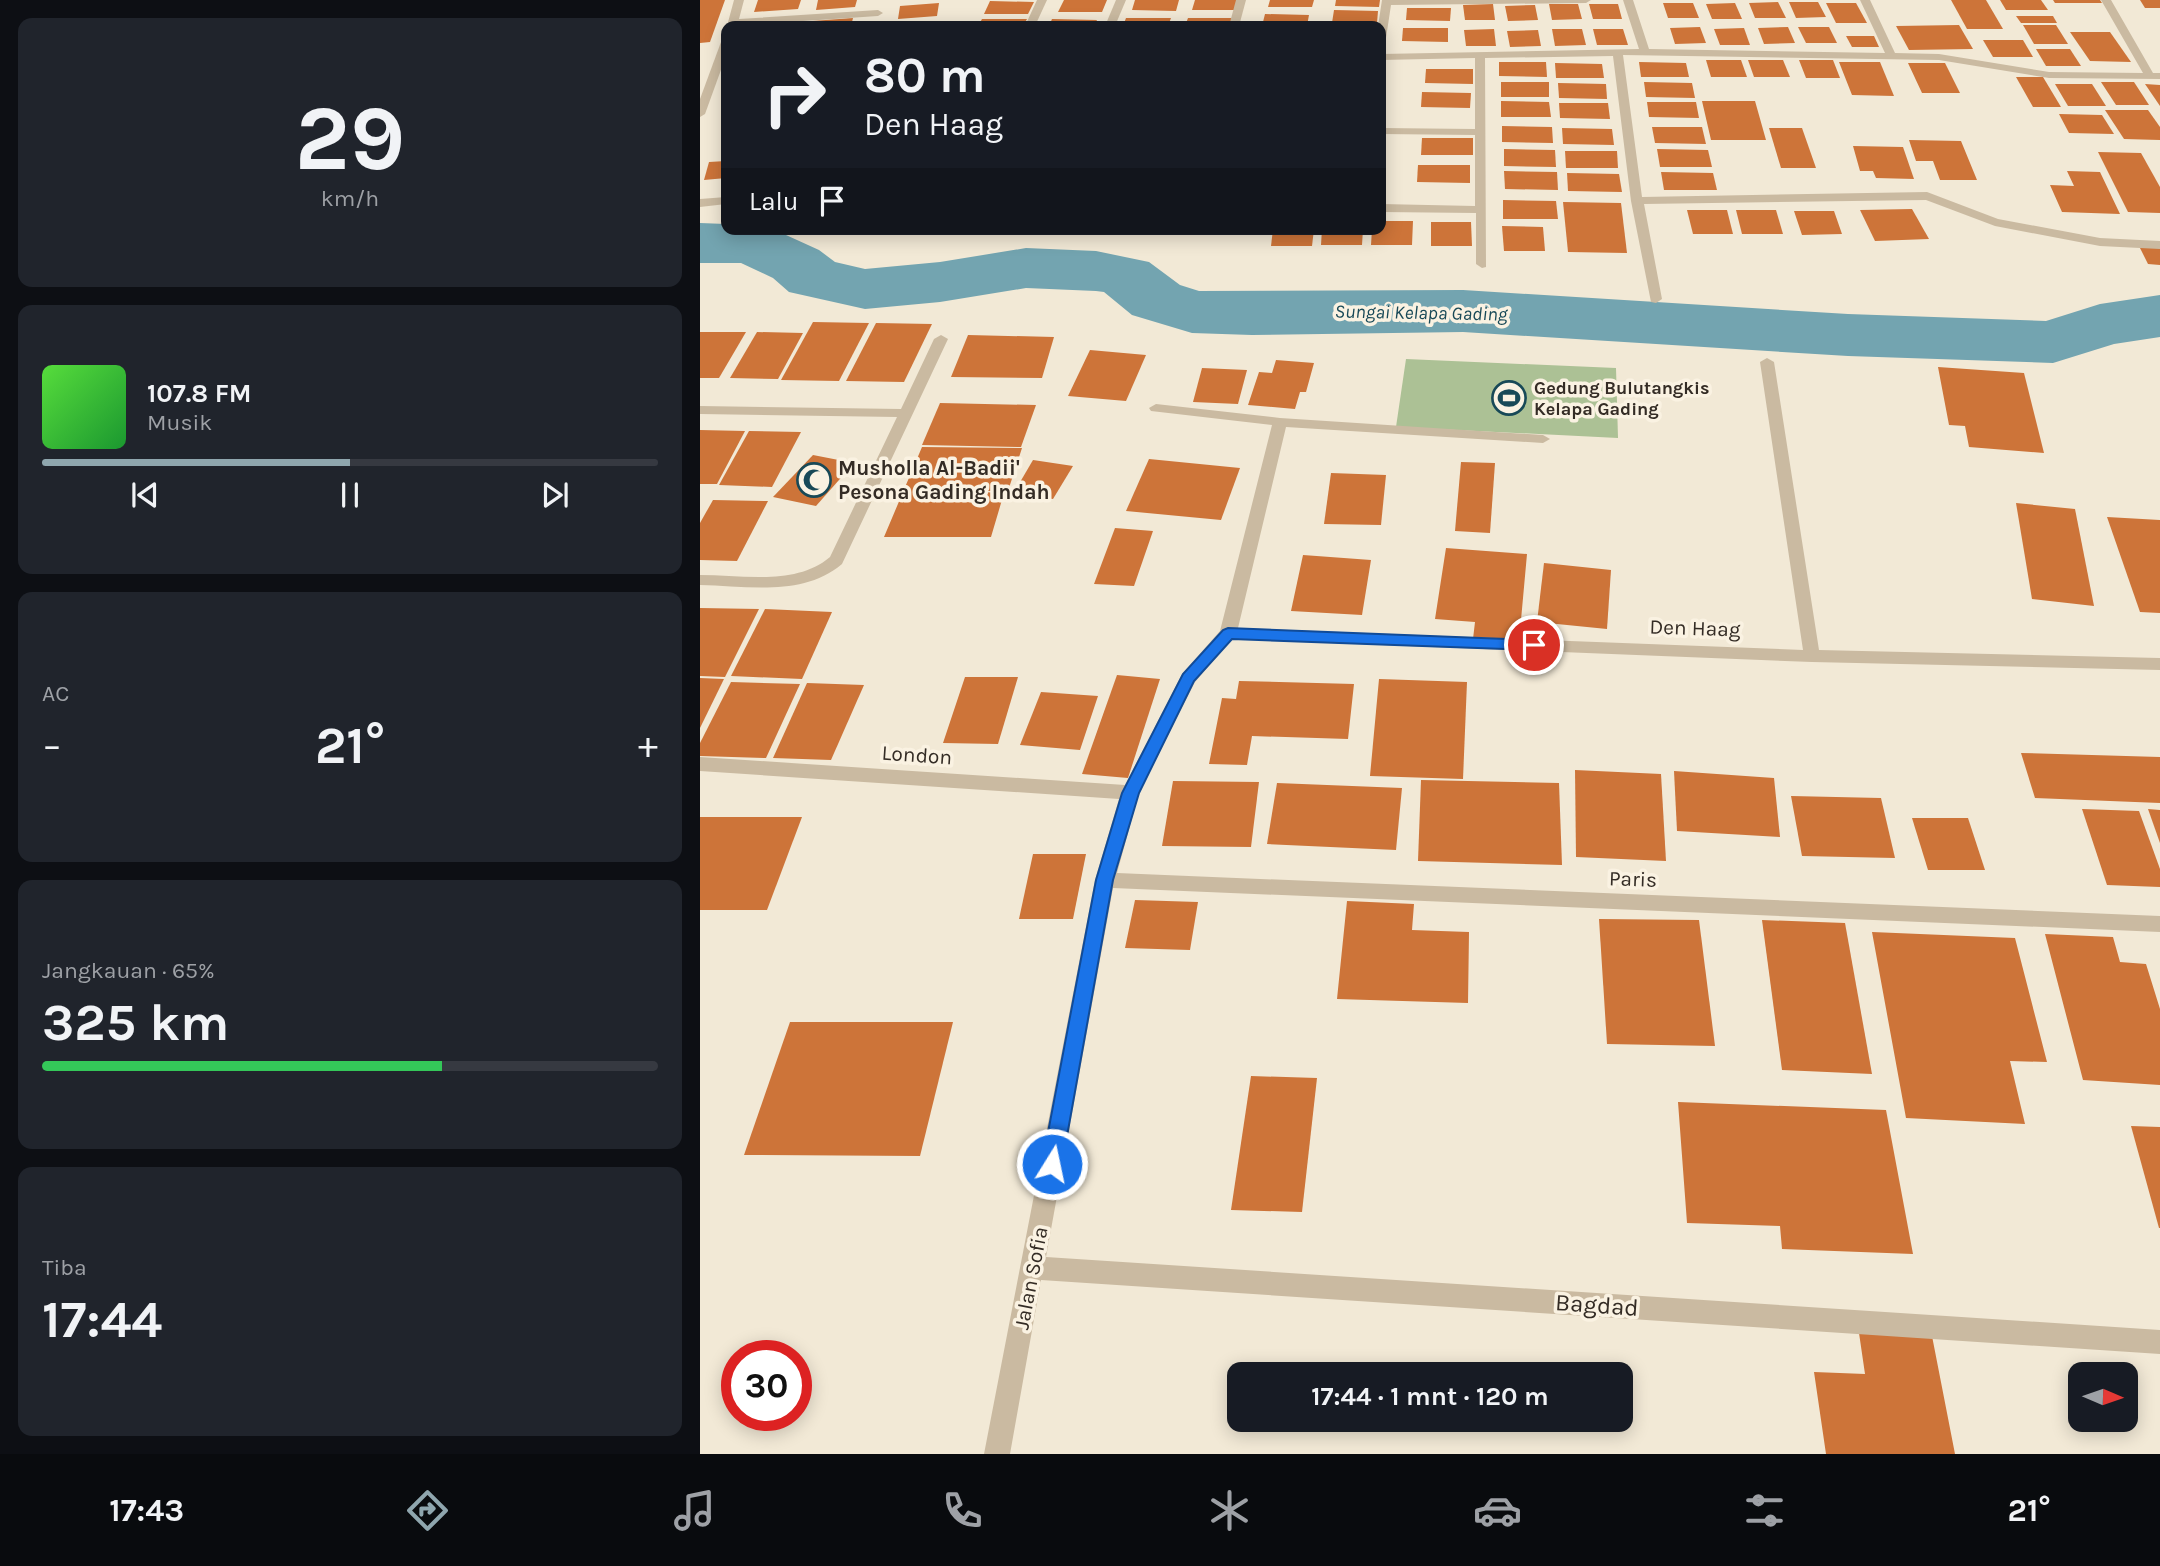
<!DOCTYPE html>
<html lang="id">
<meta charset="utf-8">
<style>
:root{--surface:#171b24;--page:#20242c;--text:#f1f3f6;--muted:#9ea1a6;--line:#363941;--accent:#8fa6ae}
body{margin:0;font-family:Karla,sans-serif;background:var(--page);color:var(--text);height:100vh;display:flex;flex-direction:column;font-size:26px;white-space:nowrap}
*{box-sizing:border-box;margin:0}
p{font-size:23px;color:var(--muted)}
.icon{flex:none;width:38px;height:38px;fill:none;stroke:currentColor;stroke-width:2;stroke-linecap:round;stroke-linejoin:round}
.map{position:relative;flex:1;overflow:hidden}
.panel{display:flex;flex-direction:column;gap:18px;padding:18px;background:#0d0f14;width:700px}
.panel>*{flex:none}
.top-card{position:absolute;left:21px;top:21px;width:665px;height:214px;border-radius:14px;box-shadow:0 4px 18px #0003;background:#171b24;color:var(--text);overflow:hidden}
.needle{width:46px;rotate:92deg}
.controls{position:absolute;left:1368px;top:1362px;display:grid;gap:14px}
.controls a{display:grid;place-items:center;width:70px;height:70px;border-radius:14px;background:var(--surface);box-shadow:0 4px 18px #0003;font-size:35px}
.speed{position:absolute;left:21px;top:1340px;display:flex;gap:14px;font-size:35px;font-weight:700;text-align:center}
.speed>*{display:grid;place-content:center;width:91px;height:91px;border-radius:50%;background:var(--surface);box-shadow:0 4px 18px #0003;line-height:1}
.speed .limit{border:10px solid #d22;background:#fff;color:#111}
.pin{position:absolute;display:grid;place-items:center;width:60px;height:60px;color:#fff;margin:-30px;border:4px solid #fff;border-radius:50%;box-shadow:0 2px 7px #0007}
.me{position:absolute;width:77px;margin:-38px;rotate:10deg;stroke-linejoin:round;filter:drop-shadow(0 0 5px #0008)}
.turn{display:flex;align-items:center;gap:24px;height:147px;padding:0 28px;font-size:32px}
.turn .icon{width:91px;height:91px;stroke-width:2.5}
.turn b{display:block;font-size:49px;line-height:60px}
.then{display:flex;align-items:center;height:66px;padding:0 28px;background:#0003;gap:14px;font-size:26px}
.big{font-size:52px;font-weight:700;line-height:1.1}
.panel .widget{flex:1;display:flex;flex-direction:column;justify-content:center;gap:10px;min-width:0;padding:0 24px;border-radius:14px;background:var(--page)}
.panel .dial{align-items:center;gap:0}
.dial b{font-size:91px;line-height:1}
.song{display:flex;align-items:center;gap:21px}
.cover{width:84px;height:84px;border-radius:10px;background:linear-gradient(135deg,hsl(110 70% 55%),hsl(130 70% 35%))}
.played{height:7px;border-radius:4px;background:linear-gradient(90deg,var(--accent) 50%,var(--line) 50%)}
.keys{display:flex;justify-content:space-around;direction:ltr}
.heat{display:flex;justify-content:space-between;align-items:center;font-size:38px;direction:ltr}
.charge{height:10px;border-radius:5px;background:linear-gradient(90deg,#34c759 65%,var(--line) 0)}
.trip{position:absolute;left:527px;top:1362px;width:406px;height:70px;border-radius:14px;background:var(--surface);box-shadow:0 4px 18px #0003;font-weight:700;line-height:70px;text-align:center}
.menu{display:flex;height:112px;justify-content:space-around;align-items:center;background:#090b0e;color:var(--muted)}
.menu .icon{width:49px;height:49px}
.menu .current{color:var(--accent)}
.menu b{font-size:32px;color:var(--text)}
main{display:flex;flex:1;min-height:0}
.map>svg:first-child{display:block}
</style>
<main>
<section class="panel">
<div class="widget dial"><b>29</b><p>km/h</p></div>
<div class="widget">
<div class="song"><i class="cover"></i><div><b>107.8 FM</b><p>Musik</p></div></div>
<div class="played"></div>
<div class="keys"><svg class="icon" aria-label="previous" viewBox="0 0 24 24"><path d="M18 5L8 12l10 7zM5 5v14"/></svg><svg class="icon" aria-label="pause" viewBox="0 0 24 24"><path d="M8 5v14M16 5v14"/></svg><svg class="icon" aria-label="next" viewBox="0 0 24 24"><path d="M6 5l10 7-10 7zM19 5v14"/></svg></div>
</div>
<div class="widget"><p>AC</p>
<div class="heat"><a>−</a><b class="big">21°</b><a>+</a></div>
</div>
<div class="widget"><p>Jangkauan · 65%</p><b class="big">325 km</b><div class="charge"></div></div>
<div class="widget"><p>Tiba</p><b class="big">17:44</b></div>
</section>
<div class="map">
<svg width="1460" height="1454" viewBox="0 0 1460 1454">
<rect width="100%" height="100%" fill="#f2e9d6"/>
<!-- green -->
<polygon fill="#acc195" points="706,359 916,368 918,438 696,427"/>
<g fill="none" stroke-linecap="round" stroke-linejoin="round">
<!-- river -->
<polygon fill="#73a4b0" fill-rule="evenodd" points="0,223 26,224 26,229 75,230 119,250 135,262 165,269 240,262 326,248 396,251 449,262 480,285 499,291 763,290 1148,314 1346,321 1400,304 1460,295 1460,337 1414,344 1353,363 1148,356 763,332 552,335 492,333 432,315 404,292 396,291 326,288 240,302 165,309 89,292 73,278 41,263 0,263"/>
</g>
<!-- building -->
<g fill="#cd7439">
<polygon points="0,0 25,0 10,42 0,43"/>
<polygon points="58,0 101,0 98,9 54,12"/>
<polygon points="118,0 157,0 155,7 116,10"/>
<polygon points="364,0 407,0 402,12 358,12"/>
<polygon points="435,0 479,0 476,11 432,10"/>
<polygon points="495,0 539,0 536,10 492,10"/>
<polygon points="570,0 614,0 612,7 568,7"/>
<polygon points="636,0 680,0 679,7 635,6"/>
<polygon points="1251,0 1286,0 1303,29 1267,29"/>
<polygon points="1300,0 1341,0 1348,10 1306,10"/>
<polygon points="1353,0 1400,0 1402,3 1355,3"/>
<polygon points="1440,0 1460,0 1460,8 1445,8"/>
<polygon points="290,1 334,2 328,14 284,14"/>
<polygon points="1078,2 1086,18 1055,18 1049,3"/>
<polygon points="1089,2 1118,2 1126,17 1096,18"/>
<polygon points="239,3 237,16 198,19 200,6"/>
<polygon points="963,3 993,3 999,18 968,18"/>
<polygon points="1035,3 1042,19 1012,19 1006,4"/>
<polygon points="1126,3 1156,3 1167,23 1136,23"/>
<polygon points="793,4 795,20 765,20 763,5"/>
<polygon points="849,4 878,4 882,19 852,20"/>
<polygon points="889,4 918,4 922,19 893,19"/>
<polygon points="835,5 838,20 808,21 805,6"/>
<polygon points="707,8 751,8 750,21 706,20"/>
<polygon points="634,10 678,11 677,23 632,23"/>
<polygon points="565,14 609,15 607,26 562,26"/>
<polygon points="1316,16 1353,16 1357,23 1321,23"/>
<polygon points="153,18 151,26 111,26 112,21"/>
<polygon points="426,18 471,18 468,26 423,26"/>
<polygon points="488,18 532,18 530,26 485,26"/>
<polygon points="282,19 327,19 323,26 278,26"/>
<polygon points="352,19 397,20 394,26 349,26"/>
<polygon points="1259,25 1273,49 1209,50 1196,26"/>
<polygon points="1323,25 1356,25 1368,44 1334,44"/>
<polygon points="1000,27 1006,43 975,44 970,28"/>
<polygon points="1088,27 1095,43 1064,44 1058,28"/>
<polygon points="1098,27 1129,27 1137,43 1106,43"/>
<polygon points="703,28 748,28 748,42 702,41"/>
<polygon points="1044,28 1050,45 1020,45 1014,29"/>
<polygon points="794,29 796,46 766,46 764,30"/>
<polygon points="852,29 882,29 886,45 855,46"/>
<polygon points="893,29 923,29 928,45 897,45"/>
<polygon points="838,30 841,46 810,47 807,31"/>
<polygon points="1370,32 1410,32 1431,62 1390,61"/>
<polygon points="1146,36 1174,36 1179,47 1152,47"/>
<polygon points="1283,40 1323,40 1333,57 1293,57"/>
<polygon points="1336,49 1370,49 1381,66 1346,66"/>
<polygon points="1006,60 1041,60 1047,77 1011,77"/>
<polygon points="1048,60 1083,60 1090,77 1054,77"/>
<polygon points="1099,60 1133,60 1140,78 1106,78"/>
<polygon points="799,62 846,62 847,77 799,76"/>
<polygon points="939,62 986,63 989,77 941,77"/>
<polygon points="1139,62 1180,62 1194,96 1152,95"/>
<polygon points="855,63 902,64 904,78 856,78"/>
<polygon points="1208,63 1245,63 1260,93 1222,93"/>
<polygon points="726,69 773,69 773,84 725,83"/>
<polygon points="1316,77 1343,77 1361,107 1333,107"/>
<rect x="801" y="82" width="48" height="15"/>
<polygon points="944,82 992,83 995,98 946,97"/>
<polygon points="1401,82 1434,82 1449,105 1416,105"/>
<polygon points="858,83 906,84 907,99 859,98"/>
<polygon points="1355,84 1392,84 1406,106 1368,106"/>
<polygon points="1445,84 1460,85 1460,106"/>
<polygon points="722,92 771,93 770,108 721,107"/>
<polygon points="801,101 849,102 851,117 801,117"/>
<polygon points="1002,101 1055,101 1066,140 1011,140"/>
<polygon points="947,102 996,102 999,118 949,117"/>
<polygon points="859,103 908,103 910,119 860,118"/>
<polygon points="1405,110 1448,110 1460,127 1460,140 1424,139"/>
<polygon points="1359,114 1402,115 1414,134 1369,133"/>
<polygon points="802,126 852,127 853,143 802,142"/>
<polygon points="952,127 1002,127 1006,144 955,143"/>
<polygon points="862,128 912,129 914,145 863,144"/>
<polygon points="1069,128 1102,128 1116,168 1081,168"/>
<polygon points="722,138 773,138 773,155 721,155"/>
<polygon points="1209,140 1261,141 1277,180 1240,180 1233,161 1216,161"/>
<polygon points="1153,146 1203,147 1214,179 1176,178 1173,171 1160,171"/>
<polygon points="804,149 855,150 856,167 804,166"/>
<polygon points="957,149 1008,150 1012,167 960,167"/>
<polygon points="865,151 917,151 918,168 866,168"/>
<polygon points="1398,152 1441,153 1460,187 1460,213 1428,212"/>
<polygon points="26,161 26,178 4,180 9,162"/>
<polygon points="718,165 770,165 770,183 717,182"/>
<polygon points="804,171 857,172 858,190 805,189"/>
<polygon points="1367,171 1400,172 1420,214 1362,212 1350,185 1374,186"/>
<polygon points="961,172 1013,173 1017,190 964,190"/>
<polygon points="867,173 919,174 922,192 868,191"/>
<polygon points="803,200 856,201 858,219 803,219"/>
<polygon points="863,202 921,203 927,253 868,252"/>
<polygon points="1212,209 1229,239 1175,241 1160,210"/>
<polygon points="987,210 1027,210 1033,234 993,234"/>
<polygon points="1036,210 1076,210 1083,234 1042,234"/>
<polygon points="1094,211 1134,211 1142,234 1102,235"/>
<polygon points="681,221 713,221 712,245 671,245 672,229 681,229"/>
<polygon points="731,222 771,222 772,246 731,246"/>
<polygon points="802,226 843,227 845,251 804,251"/>
<polygon points="573,229 614,229 612,246 571,246"/>
<polygon points="622,229 663,229 662,245 621,245"/>
<polygon points="1439,246 1460,247 1460,265 1448,264"/>
<polygon points="113,322 169,323 139,381 81,380"/>
<polygon points="176,323 232,324 204,382 146,381"/>
<polygon points="0,332 46,332 19,378 0,378"/>
<polygon points="57,332 103,333 78,379 30,378"/>
<polygon points="268,335 354,337 342,378 251,377"/>
<polygon points="390,350 446,355 426,401 368,396"/>
<polygon points="576,360 614,363 606,392 600,392 595,409 548,405 559,372 572,373"/>
<polygon points="1238,367 1324,373 1344,453 1269,447 1265,426 1249,425"/>
<polygon points="502,368 547,370 538,404 493,402"/>
<polygon points="240,403 336,405 321,447 222,445"/>
<polygon points="0,430 45,431 17,484 0,484"/>
<polygon points="49,431 101,432 72,487 19,485"/>
<polygon points="222,447 322,448 308,491 254,491 304,493 291,537 184,537"/>
<polygon points="113,455 154,463 116,506 73,497"/>
<polygon points="449,459 540,468 521,520 426,511"/>
<polygon points="333,460 373,466 353,499 313,494"/>
<polygon points="761,462 795,463 790,533 755,531"/>
<polygon points="631,473 686,475 681,525 624,524"/>
<polygon points="13,500 68,501 37,561 0,560 0,523"/>
<polygon points="1316,503 1375,509 1394,606 1332,599"/>
<polygon points="1407,517 1460,520 1460,613 1440,612"/>
<polygon points="415,528 453,531 434,586 394,584"/>
<polygon points="746,548 827,554 819,642 773,639 775,622 735,619"/>
<polygon points="603,555 671,560 662,615 591,611"/>
<polygon points="844,563 911,570 907,629 837,622"/>
<polygon points="0,608 59,609 25,677 0,676"/>
<polygon points="65,609 132,612 102,679 31,676"/>
<polygon points="417,675 460,679 428,778 382,774"/>
<polygon points="265,677 318,677 298,744 243,743"/>
<polygon points="0,678 24,679 0,728"/>
<polygon points="679,679 767,682 763,779 670,776"/>
<polygon points="539,681 654,684 648,739 552,736 547,765 509,764 522,698 536,699"/>
<polygon points="31,682 100,684 66,758 0,756 0,743"/>
<polygon points="107,683 164,685 131,760 73,758"/>
<polygon points="341,692 398,696 380,750 320,745"/>
<polygon points="1321,753 1460,757 1460,803 1335,798"/>
<polygon points="875,770 961,774 966,861 876,857"/>
<polygon points="974,771 1074,778 1080,837 977,831"/>
<polygon points="721,780 859,783 862,865 718,861"/>
<polygon points="473,781 559,782 551,847 462,846"/>
<polygon points="577,783 702,788 696,850 567,844"/>
<polygon points="1091,796 1181,798 1195,858 1102,856"/>
<polygon points="1382,809 1439,811 1460,869 1460,887 1407,885"/>
<polygon points="1448,809 1460,810 1460,843"/>
<polygon points="0,817 102,817 67,910 0,910"/>
<polygon points="1212,818 1268,818 1285,870 1228,870"/>
<polygon points="333,854 386,854 373,919 319,919"/>
<polygon points="435,900 498,902 490,950 425,948"/>
<polygon points="647,901 714,904 712,930 769,932 768,1003 637,999"/>
<polygon points="899,919 999,920 1015,1046 907,1044"/>
<polygon points="1062,920 1145,923 1172,1074 1082,1070"/>
<polygon points="1172,932 1315,938 1347,1062 1310,1061 1325,1124 1206,1118"/>
<polygon points="1345,934 1413,937 1420,962 1446,964 1460,1009 1460,1085 1383,1080"/>
<polygon points="90,1022 253,1022 220,1156 44,1155"/>
<polygon points="551,1076 617,1078 602,1212 531,1210"/>
<polygon points="978,1102 1186,1110 1213,1254 1082,1249 1080,1226 987,1223"/>
<polygon points="1431,1126 1460,1127 1460,1228 1459,1228"/>
<polygon points="1159,1333 1232,1336 1255,1454 1126,1454 1114,1372 1165,1374"/>
</g>
<g fill="none" stroke-linecap="round" stroke-linejoin="round">
<!-- minor -->
<g fill="#cabaa1" fill-rule="evenodd">
<polygon points="34,0 44,0 39,19 178,10 183,13 178,16 27,26"/>
<polygon points="337,0 347,0 335,26 325,26"/>
<polygon points="416,0 426,0 415,26 405,26"/>
<polygon points="536,0 546,0 539,26 529,26"/>
<polygon points="682,0 891,0 886,3 691,5 686,38 681,41 681,26 678,26"/>
<polygon points="923,0 933,0 949,49 1185,53 1160,0 1170,0 1195,53 1239,54 1349,72 1443,73 1401,0 1411,0 1453,73 1460,73 1460,79 1349,78 1239,60 923,55 942,197 1227,192 1298,219 1400,238 1460,241 1460,249 1400,246 1295,226 1226,200 944,204 962,299 956,303 951,302 931,201 913,56 785,58 786,267 782,268 776,264 776,213 681,212 681,204 775,206 775,135 681,134 681,128 775,129 775,58 681,60 681,54 939,49"/>
<polygon points="26,39 26,56 5,114 0,117 0,99 21,42"/>
<polygon points="26,197 26,204 0,207 0,199"/>
<path d="M241,335L248,339L142,564C103,597 48,586 0,585V575C43,575 96,586 130,557L197,417L0,414V406L201,409L234,339Z"/>
<polygon points="1067,358 1074,362 1119,650 1460,658 1460,670 1112,662 532,639 495,682 439,793 417,873 1460,916 1460,932 413,888 346,1257 1460,1330 1460,1354 341,1280 310,1454 284,1454 395,880 419,799 0,771 0,757 425,785 482,674 520,631 572,425 451,411 449,408 456,404 580,418 843,435 850,439 843,443 586,427 538,628 1103,650 1060,362"/>
</g>
</g>
<!-- route -->
<polygon fill="#1a73e8" stroke="#114b97" stroke-width="2" points="528,628 834,640 842,645 834,650 532,639 494,681 439,793 413,880 362,1164 359,1171 352,1174 345,1171 342,1164 396,880 422,793 483,674 523,630"/>
<!-- icons -->
<defs>
<g id="stadium-ring" transform="scale(1.75)"><circle r="9.5" fill="#faf2e2" stroke="#184957" stroke-width="1.5"/><path d="M0-5a6.5 5 0 1 0 0 10a6.5 5 0 1 0 0-10ZM-3.5-1.8h7v3.6h-7Z" fill="#184957"/></g>
<g id="mosque-ring" transform="scale(1.75)"><circle r="9.5" fill="#faf2e2" stroke="#184957" stroke-width="1.5"/><path d="M3.5-4.9A6 6 0 1 0 3.5 4.9A5 5 0 1 1 3.5-4.9Z" fill="#184957"/></g>
</defs>
<g fill-rule="evenodd">
<use href="#stadium-ring" x="809" y="398"/>
<use href="#mosque-ring" x="114" y="480"/>
</g>
<g text-anchor="middle" dominant-baseline="central" stroke-width="7" stroke-linejoin="round" paint-order="stroke">
<!-- far-poi labels -->
<g font-size="18" font-weight="bold" fill="#342c25" stroke="#faf2e2" text-anchor="start">
<text x="834" y="388">Gedung Bulutangkis<tspan x="834" dy="21">Kelapa Gading</tspan></text>
</g>
<!-- far-water labels -->
<g font-size="19" font-style="italic" fill="#184957" stroke="#faf2e2">
<text transform="translate(721 313) rotate(1)">Sungai Kelapa Gading</text>
</g>
<!-- poi labels -->
<g font-size="21" font-weight="bold" fill="#342c25" stroke="#faf2e2" text-anchor="start">
<text x="138" y="468">Musholla Al-Badii'<tspan x="138" dy="24">Pesona Gading Indah</tspan></text>
</g>
<!-- street labels -->
<g font-size="21" fill="#342c25" stroke="#faf2e2">
<text transform="translate(995 628) rotate(2)">Den Haag</text>
<text transform="translate(217 755) rotate(4)">London</text>
<text transform="translate(933 879) rotate(2)">Paris</text>
<text transform="translate(331 1278) rotate(-79)">Jalan Sofia</text>
</g>
<!-- near-street labels -->
<g font-size="24" fill="#342c25" stroke="#faf2e2">
<text transform="translate(897 1305) rotate(4)">Bagdad</text>
</g>
</g>
</svg>
<div class="controls">
<a><svg class="needle" viewBox="-14 -14 28 28"><path d="M0-13l5 13h-10z" fill="#e53935"/><path d="M0 13l5-13h-10z" fill="#9ea1a6"/></svg></a>
</div>
<div class="speed"><div class="limit">30</div></div>
<div class="pin" style="left:834px;top:645px;background:#d93025"><svg class="icon" aria-label="arrive" viewBox="0 0 24 24"><path d="M6 21V4h12l-3 4 3 4H6"/></svg></div>
<svg class="me" style="left:352px;top:1164px" viewBox="-20 -20 40 40"><circle r="17" fill="#1a73e8" stroke="#fff" stroke-width="3"/><path d="M0-11L8 9 0 5-8 9z" fill="#fff"/></svg>
<div class="trip">17:44 · 1 mnt · 120 m</div>
<div class="top-card">
<div class="turn"><svg class="icon" aria-label="right" viewBox="0 0 24 24"><path d="M7 20v-9h11M14 6l5 5-5 5"/></svg><div><b>80 m</b>Den Haag</div></div>
<div class="then">Lalu<svg class="icon" aria-label="arrive" viewBox="0 0 24 24"><path d="M6 21V4h12l-3 4 3 4H6"/></svg></div>
</div>
</div>
</main>
<nav class="menu">
<b>17:43</b>
<svg class="icon current" aria-label="directions" viewBox="0 0 24 24"><path d="M12 3l9 9-9 9-9-9zM9 14v-3h6M13 9l2 2-2 2"/></svg>
<svg class="icon" aria-label="music" viewBox="0 0 24 24"><path d="M9 18V5l10-2v13"/><circle cx="6" cy="18" r="3"/><circle cx="16" cy="16" r="3"/></svg>
<svg class="icon" aria-label="phone" viewBox="0 0 24 24"><path d="M5 4h4l2 5-3 2q2 4 5 5l2-3 5 2v4C11 20 4 13 5 4z"/></svg>
<svg class="icon" aria-label="climate" viewBox="0 0 24 24"><path d="M12 3v18M4 7l16 10M4 17L20 7"/></svg>
<svg class="icon" aria-label="car" viewBox="0 0 24 24"><path d="M5 17H2v-5l4-1 3-4h7l3 4 3 1v5h-3M9 17h6M6 11h13"/><circle cx="7" cy="17" r="2"/><circle cx="17" cy="17" r="2"/></svg>
<svg class="icon" aria-label="filters" viewBox="0 0 24 24"><path d="M4 7h16M4 17h16"/><circle cx="9" cy="7" r="2"/><circle cx="15" cy="17" r="2"/></svg>
<b>21°</b>
</nav>
